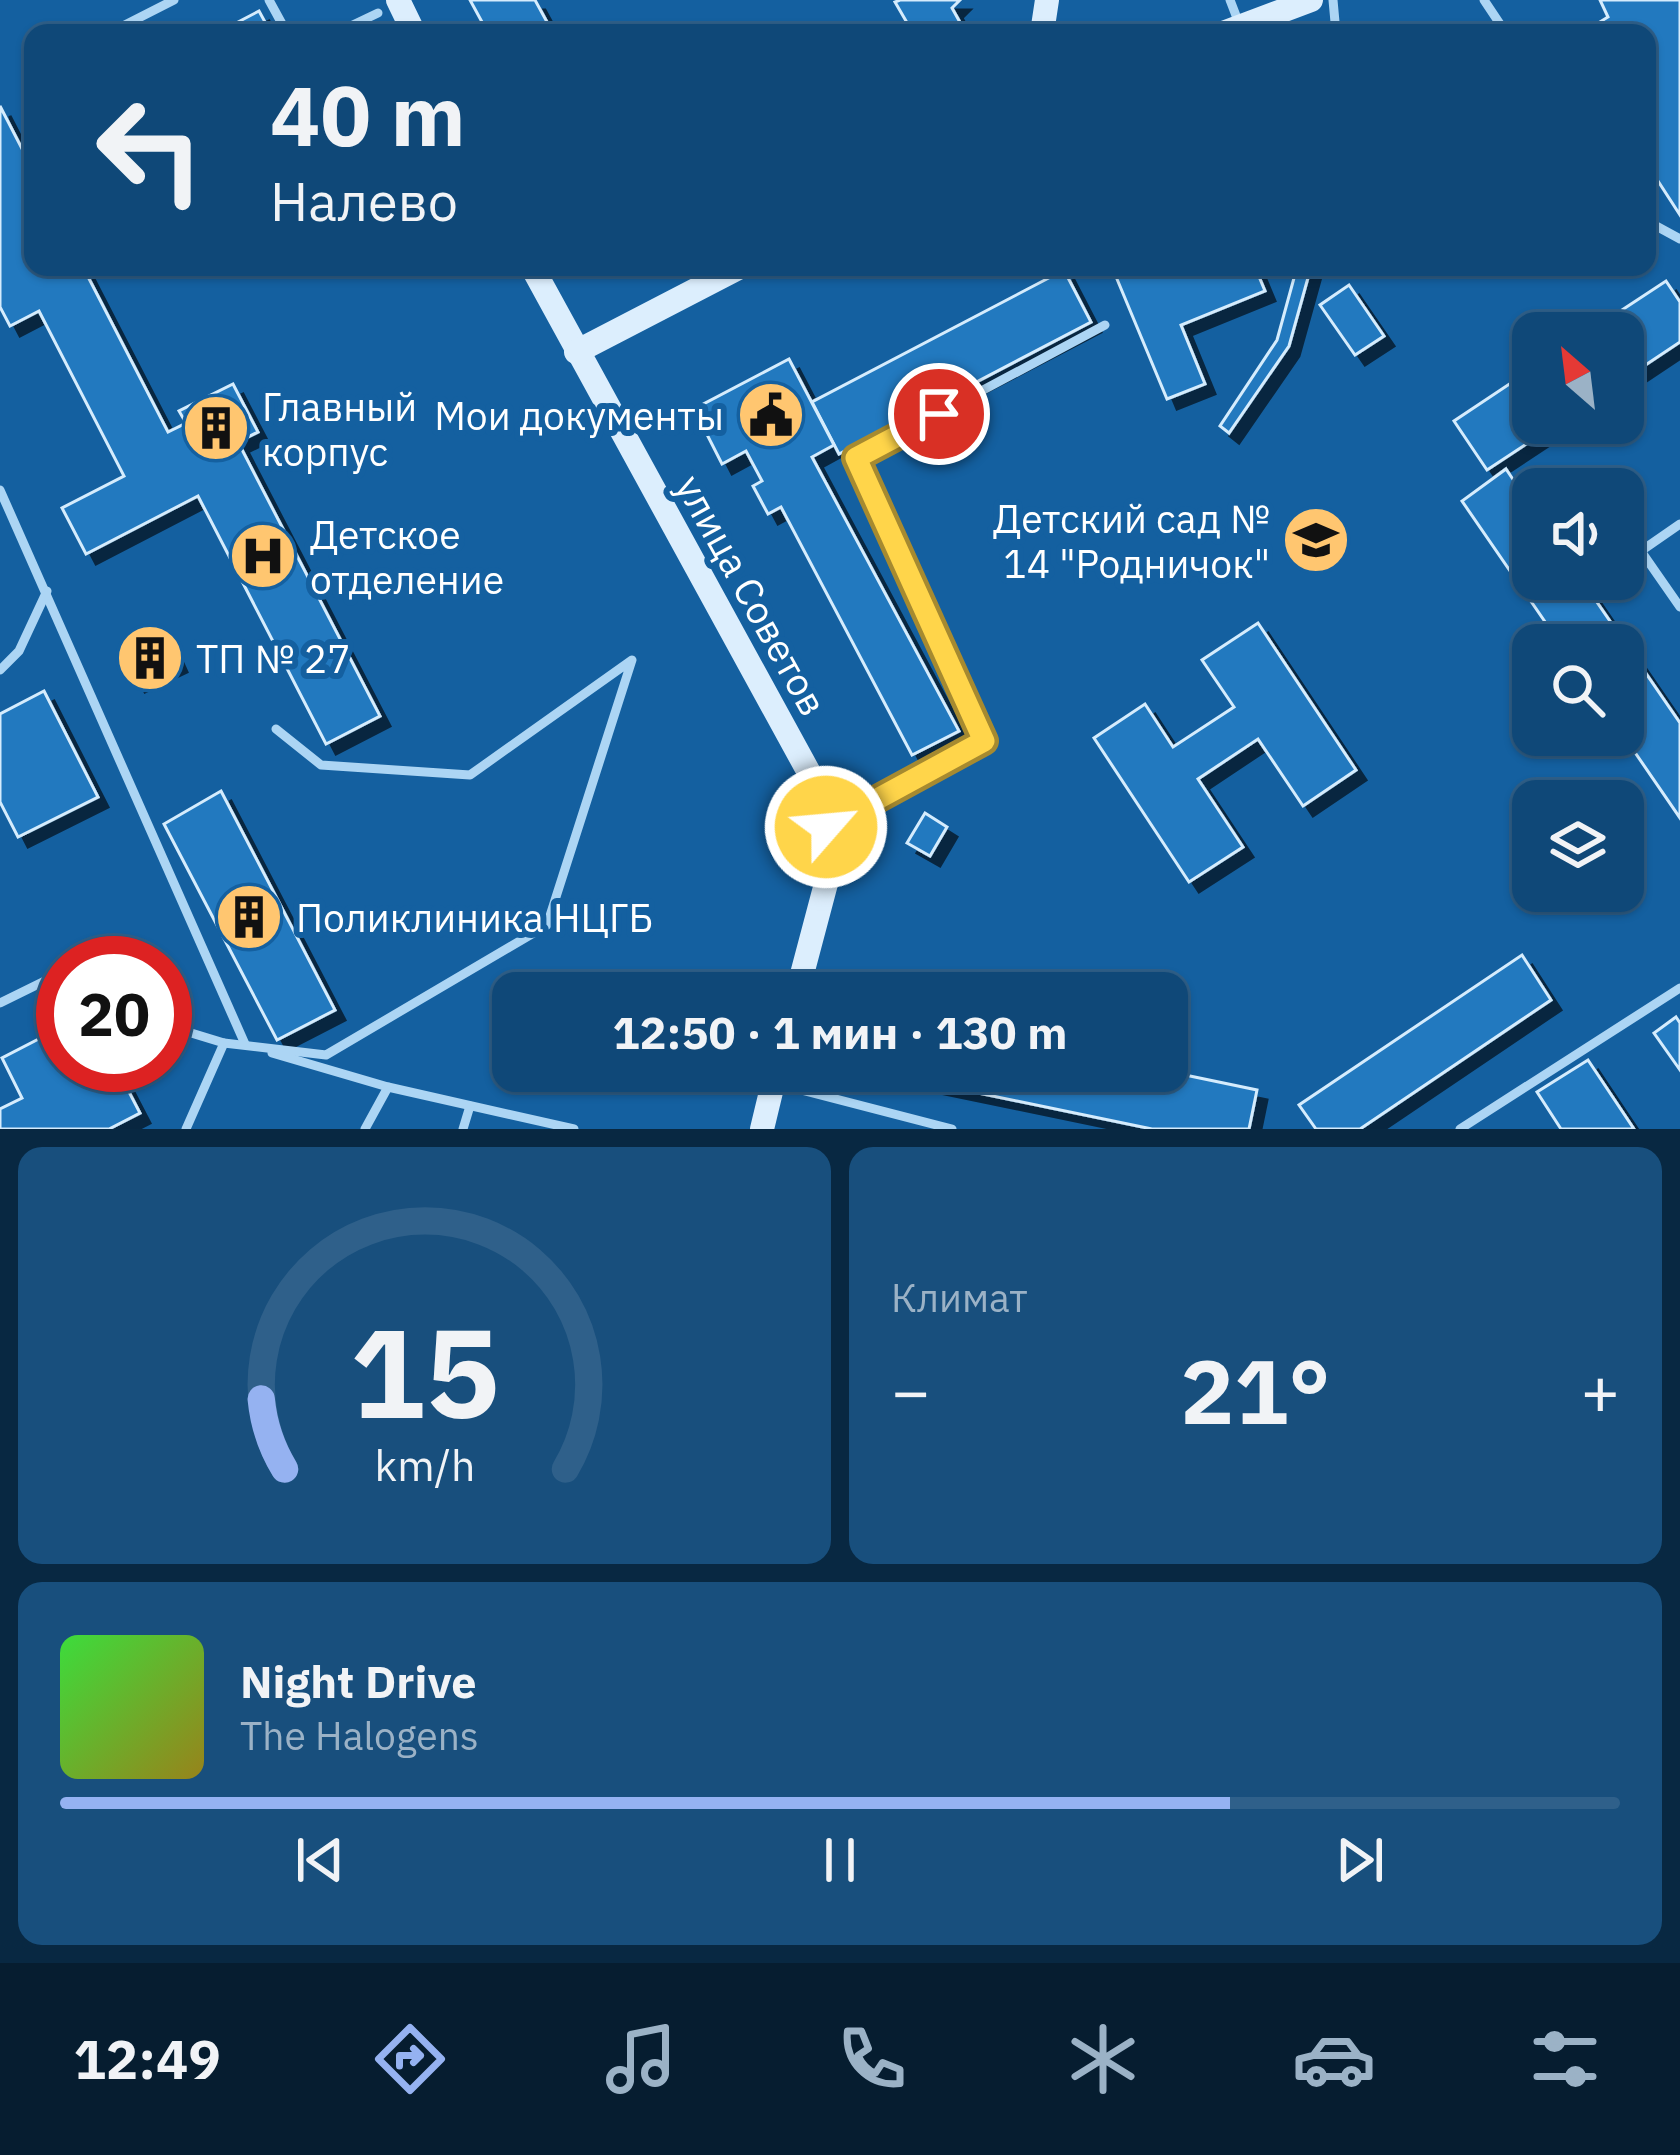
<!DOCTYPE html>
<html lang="ru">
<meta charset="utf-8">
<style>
:root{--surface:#0f4878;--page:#184f7d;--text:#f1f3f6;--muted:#9bb2c6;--line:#2f608a;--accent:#95b2f1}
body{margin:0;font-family:"IBM Plex Sans",sans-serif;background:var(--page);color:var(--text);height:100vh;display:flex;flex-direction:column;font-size:45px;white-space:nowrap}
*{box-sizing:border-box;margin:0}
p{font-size:39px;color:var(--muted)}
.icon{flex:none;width:66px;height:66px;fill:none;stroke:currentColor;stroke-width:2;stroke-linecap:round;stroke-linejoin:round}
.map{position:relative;height:1129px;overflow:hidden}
.side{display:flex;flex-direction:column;gap:18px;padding:18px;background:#082842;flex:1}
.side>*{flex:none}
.top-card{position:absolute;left:24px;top:24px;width:1632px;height:252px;border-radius:24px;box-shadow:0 3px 9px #0004,0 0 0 3px var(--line);background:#0f4878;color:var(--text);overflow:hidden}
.needle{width:78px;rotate:332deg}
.tools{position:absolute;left:1512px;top:312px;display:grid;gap:24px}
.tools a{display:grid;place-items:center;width:132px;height:132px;border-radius:24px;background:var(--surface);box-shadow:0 3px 9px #0004,0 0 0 3px var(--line);font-size:60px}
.speed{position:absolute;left:36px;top:936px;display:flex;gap:24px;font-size:60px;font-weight:700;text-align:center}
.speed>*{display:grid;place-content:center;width:156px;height:156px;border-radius:50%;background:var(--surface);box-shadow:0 3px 9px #0004,0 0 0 3px var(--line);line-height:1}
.speed .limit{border:18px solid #d22;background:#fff;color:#111}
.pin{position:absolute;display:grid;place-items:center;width:102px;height:102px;color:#fff;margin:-51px;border:6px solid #fff;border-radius:50%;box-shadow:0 3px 12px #0007}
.me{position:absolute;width:132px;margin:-66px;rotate:63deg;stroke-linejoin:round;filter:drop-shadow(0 0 9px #0008)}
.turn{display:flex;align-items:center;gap:42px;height:252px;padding:0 48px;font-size:54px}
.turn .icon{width:156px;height:156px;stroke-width:2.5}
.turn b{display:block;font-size:84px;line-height:102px}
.big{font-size:90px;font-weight:800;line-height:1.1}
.side .card{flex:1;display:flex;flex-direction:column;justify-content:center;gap:18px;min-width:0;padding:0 42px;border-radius:24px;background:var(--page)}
.side .dial{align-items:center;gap:0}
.dial svg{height:312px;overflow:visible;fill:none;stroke:var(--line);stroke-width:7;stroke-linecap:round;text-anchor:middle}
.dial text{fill:var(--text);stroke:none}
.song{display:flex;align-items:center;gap:36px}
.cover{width:144px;height:144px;border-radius:18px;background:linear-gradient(135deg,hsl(120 70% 55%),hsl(50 70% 35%))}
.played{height:12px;border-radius:6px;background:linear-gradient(90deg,var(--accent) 75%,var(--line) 75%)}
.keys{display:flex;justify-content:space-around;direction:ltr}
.heat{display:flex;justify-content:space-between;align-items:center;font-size:66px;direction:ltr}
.side .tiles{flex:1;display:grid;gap:18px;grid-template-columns:1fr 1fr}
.card:last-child{grid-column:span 2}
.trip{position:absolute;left:492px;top:972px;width:696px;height:120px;border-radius:24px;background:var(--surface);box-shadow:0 3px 9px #0004,0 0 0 3px var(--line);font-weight:800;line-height:120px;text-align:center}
.menu{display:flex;height:192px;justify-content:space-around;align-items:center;background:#061d30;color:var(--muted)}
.menu .icon{width:84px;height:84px}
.menu .on{color:var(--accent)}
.menu b{font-size:54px;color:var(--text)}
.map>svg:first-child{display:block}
</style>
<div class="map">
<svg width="1680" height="1129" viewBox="0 0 1680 1129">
<defs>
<filter id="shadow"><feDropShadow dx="10" dy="10" stdDeviation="0" flood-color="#0009"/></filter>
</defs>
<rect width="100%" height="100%" fill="#1460a0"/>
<!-- building -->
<g fill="#2279bf" stroke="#d5ecfd" stroke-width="3" filter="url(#shadow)">
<polygon points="470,0 535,0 553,33 488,33"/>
<polygon points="900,0 960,0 952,8 966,33 913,33 895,2"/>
<polygon points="1600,0 1680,0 1680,215 1647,164 1647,33 1582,33 1608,17"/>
<polygon points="259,11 271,33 217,33"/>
<polygon points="0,106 33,170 33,267 83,267 168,432 186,423 179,411 233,384 258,432 238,442 380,716 326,744 198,496 86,554 62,508 124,476 39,311 10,326 0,307"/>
<polygon points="1112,267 1255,267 1265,291 1181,325 1205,384 1167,399"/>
<polygon points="1297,267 1311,267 1289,346 1229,433 1220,426 1277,340"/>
<polygon points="1064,270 1091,322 839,454 812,402"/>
<polygon points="1666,281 1680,302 1680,342 1623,380 1623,333 1587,333"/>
<polygon points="1349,285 1384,336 1355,355 1320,305"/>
<polygon points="789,359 834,445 812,457 959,731 912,755 781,507 768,514 753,486 762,481 746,451 722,464 694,409"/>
<polygon points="1532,369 1533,423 1558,423 1487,470 1454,421"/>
<polygon points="1506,469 1533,509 1533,579 1581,579 1680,723 1680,818 1623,735 1623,645 1561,645 1462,501"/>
<polygon points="1258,623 1356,770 1303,806 1258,739 1198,779 1243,847 1189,882 1094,738 1145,704 1173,747 1234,707 1202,660"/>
<polygon points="164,633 177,662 135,682 122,654"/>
<polygon points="44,691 98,797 18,837 0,802 0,714"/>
<polygon points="221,791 335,1010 277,1040 164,824"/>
<polygon points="925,813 947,827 930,856 907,843"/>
<polygon points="1522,955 1551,1000 1360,1129 1316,1129 1299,1105"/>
<polygon points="1676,1017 1680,1023 1680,1070 1654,1033"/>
<polygon points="58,1029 63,1065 115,1065 140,1113 109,1129 0,1129 0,1109 22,1098 2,1058"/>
<polygon points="1588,1060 1634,1129 1561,1129 1537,1092"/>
<polygon points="872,1071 1166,1071 1257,1090 1249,1129 1152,1129"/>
</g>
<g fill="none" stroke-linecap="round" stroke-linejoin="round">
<!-- lane -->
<g stroke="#acd5f4" stroke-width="9">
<polyline points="269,0 287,33"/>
<polyline points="1230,0 1240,26"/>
<polyline points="1333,0 1336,33"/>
<polyline points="1484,0 1506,33"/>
<polyline points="117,29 174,0"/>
<polyline points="336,33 378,13"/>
<polyline points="1647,221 1680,239"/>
<polyline points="0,490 245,1044"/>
<polyline points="1680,524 1641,551 1680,607"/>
<polyline points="0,670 19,651 47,591"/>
<polyline points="826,827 984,741 856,458 1105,325"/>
<polyline points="82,963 91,963"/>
<polyline points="0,1003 63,972"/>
<polyline points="165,1025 224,1043 326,1055 547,925 632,660 470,775 321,765 276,729"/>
<polyline points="272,1053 388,1087 574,1129"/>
<polyline points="778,1084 952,1129"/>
<polyline points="186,1129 224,1043"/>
<polyline points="365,1129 388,1087"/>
<polyline points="463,1129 470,1106"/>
<polyline points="1460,1129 1680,988"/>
</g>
<!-- secondary -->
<g stroke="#dceefd" stroke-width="24">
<polyline points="398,0 414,33"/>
<polyline points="1042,33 1047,0"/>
<polyline points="1223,33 1311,0"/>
<polyline points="532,267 818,789 828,876 797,993"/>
<polyline points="576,352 740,267"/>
<polyline points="762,1129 776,1071"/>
</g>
</g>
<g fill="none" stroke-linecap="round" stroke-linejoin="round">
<!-- route casing -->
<g stroke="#a68a30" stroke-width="30">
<polyline id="route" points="826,827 984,741 856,458 939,414"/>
</g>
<!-- route -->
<use href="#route" stroke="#ffd54a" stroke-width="21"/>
</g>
<!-- icons -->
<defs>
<g id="civic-disc" transform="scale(3.45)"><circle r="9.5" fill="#ffc670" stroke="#1460a0"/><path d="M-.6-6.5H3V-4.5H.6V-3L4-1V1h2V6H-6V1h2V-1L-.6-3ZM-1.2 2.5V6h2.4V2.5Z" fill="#111"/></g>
<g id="building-disc" transform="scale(3.45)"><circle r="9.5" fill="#ffc670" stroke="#1460a0"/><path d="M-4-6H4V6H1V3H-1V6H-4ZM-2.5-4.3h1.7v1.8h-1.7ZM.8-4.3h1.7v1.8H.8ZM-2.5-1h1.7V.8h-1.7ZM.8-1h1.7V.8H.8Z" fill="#111"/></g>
<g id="school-disc" transform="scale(3.45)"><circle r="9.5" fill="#ffc670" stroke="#1460a0"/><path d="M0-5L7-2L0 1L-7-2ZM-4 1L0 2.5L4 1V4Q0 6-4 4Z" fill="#111"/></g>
<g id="hospital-disc" transform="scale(3.45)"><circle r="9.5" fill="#ffc670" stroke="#1460a0"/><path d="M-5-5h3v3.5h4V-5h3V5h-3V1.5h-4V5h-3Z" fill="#111"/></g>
</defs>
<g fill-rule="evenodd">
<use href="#civic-disc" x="771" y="415"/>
<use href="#building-disc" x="216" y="428"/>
<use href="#school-disc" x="1316" y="540"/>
<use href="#hospital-disc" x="263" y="556"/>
<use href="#building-disc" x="150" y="658"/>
<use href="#building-disc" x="249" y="917"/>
</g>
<g text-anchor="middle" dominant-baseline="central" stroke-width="12" stroke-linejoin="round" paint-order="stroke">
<!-- poi labels -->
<g font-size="39" fill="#fff" stroke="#1460a0" text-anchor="start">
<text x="262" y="406">Главный<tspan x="262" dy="45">корпус</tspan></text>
<text x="724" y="415" text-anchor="end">Мои документы</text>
<text x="1270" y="518" text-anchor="end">Детский сад №<tspan x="1270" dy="45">14 "Родничок"</tspan></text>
<text x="310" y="534">Детское<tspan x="310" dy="45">отделение</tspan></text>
<text x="196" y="658">ТП № 27</text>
<text x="296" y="917">Поликлиника НЦГБ</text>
</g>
<!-- street labels -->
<g font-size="39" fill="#fff" stroke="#1460a0">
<text transform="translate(752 595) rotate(61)">улица Советов</text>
</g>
</g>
</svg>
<div class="tools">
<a><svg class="needle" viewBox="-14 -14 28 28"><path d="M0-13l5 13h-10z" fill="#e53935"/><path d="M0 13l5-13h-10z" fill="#9bb2c6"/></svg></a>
<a><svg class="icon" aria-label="sound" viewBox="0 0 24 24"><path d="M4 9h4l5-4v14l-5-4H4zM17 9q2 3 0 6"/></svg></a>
<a><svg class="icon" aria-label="search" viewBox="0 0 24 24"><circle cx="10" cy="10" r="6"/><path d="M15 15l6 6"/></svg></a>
<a><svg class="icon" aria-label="layers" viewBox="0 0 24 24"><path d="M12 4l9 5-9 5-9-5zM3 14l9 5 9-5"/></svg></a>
</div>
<div class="speed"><div class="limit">20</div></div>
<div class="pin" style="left:939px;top:414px;background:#d93025"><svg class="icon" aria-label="arrive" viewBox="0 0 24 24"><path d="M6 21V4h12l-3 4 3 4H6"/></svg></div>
<svg class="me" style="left:826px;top:827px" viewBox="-20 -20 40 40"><circle r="17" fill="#ffd54a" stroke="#fff" stroke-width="3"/><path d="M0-11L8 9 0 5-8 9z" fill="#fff"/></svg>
<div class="trip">12:50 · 1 мин · 130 m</div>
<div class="top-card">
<div class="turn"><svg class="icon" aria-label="left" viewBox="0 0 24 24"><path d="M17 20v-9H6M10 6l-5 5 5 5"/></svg><div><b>40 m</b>Налево</div></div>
</div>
</div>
<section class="side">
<div class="tiles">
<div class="card dial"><svg viewBox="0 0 100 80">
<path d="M14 69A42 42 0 1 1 86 69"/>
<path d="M14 69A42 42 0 0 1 8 51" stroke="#95b2f1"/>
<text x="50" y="56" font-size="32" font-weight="700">15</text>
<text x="50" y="72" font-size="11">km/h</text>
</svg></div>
<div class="card"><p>Климат</p>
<div class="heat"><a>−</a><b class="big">21°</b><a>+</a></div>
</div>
<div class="card">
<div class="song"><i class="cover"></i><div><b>Night Drive</b><p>The Halogens</p></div></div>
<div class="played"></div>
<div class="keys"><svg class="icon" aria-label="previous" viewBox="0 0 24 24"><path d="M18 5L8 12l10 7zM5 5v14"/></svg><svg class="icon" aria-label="pause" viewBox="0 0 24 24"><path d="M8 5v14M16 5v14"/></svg><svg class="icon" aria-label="next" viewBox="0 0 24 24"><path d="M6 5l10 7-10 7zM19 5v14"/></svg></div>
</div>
</div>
</section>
<nav class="menu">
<b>12:49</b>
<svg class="icon on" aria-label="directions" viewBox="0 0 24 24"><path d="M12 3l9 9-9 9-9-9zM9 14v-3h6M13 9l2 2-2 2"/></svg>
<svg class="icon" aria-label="music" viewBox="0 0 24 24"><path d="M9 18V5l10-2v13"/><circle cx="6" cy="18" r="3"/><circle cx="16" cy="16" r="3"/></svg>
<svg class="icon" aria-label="phone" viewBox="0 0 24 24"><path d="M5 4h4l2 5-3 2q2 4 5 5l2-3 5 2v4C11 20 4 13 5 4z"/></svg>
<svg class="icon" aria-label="climate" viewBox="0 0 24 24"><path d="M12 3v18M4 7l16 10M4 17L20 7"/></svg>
<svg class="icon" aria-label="car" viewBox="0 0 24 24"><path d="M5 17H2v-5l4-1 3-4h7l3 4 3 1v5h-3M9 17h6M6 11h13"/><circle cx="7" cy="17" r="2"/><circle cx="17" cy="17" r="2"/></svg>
<svg class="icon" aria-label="filters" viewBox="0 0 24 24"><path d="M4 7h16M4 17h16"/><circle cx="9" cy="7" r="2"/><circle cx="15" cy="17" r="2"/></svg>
</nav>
